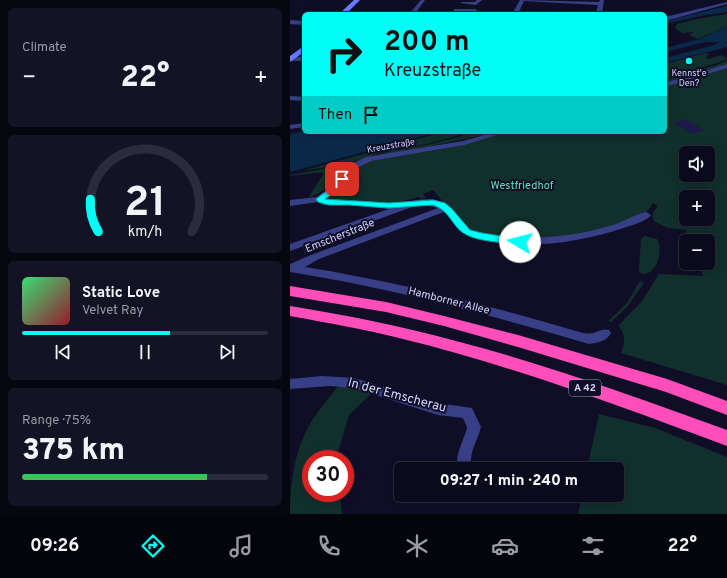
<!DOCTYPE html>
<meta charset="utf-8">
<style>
:root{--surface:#0b0a1c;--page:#141325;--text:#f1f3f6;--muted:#9a9aa3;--line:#2b2b3b;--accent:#00fef6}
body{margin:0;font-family:Overpass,sans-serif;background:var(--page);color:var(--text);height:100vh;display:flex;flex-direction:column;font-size:15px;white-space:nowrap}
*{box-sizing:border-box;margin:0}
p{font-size:13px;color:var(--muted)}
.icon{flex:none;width:22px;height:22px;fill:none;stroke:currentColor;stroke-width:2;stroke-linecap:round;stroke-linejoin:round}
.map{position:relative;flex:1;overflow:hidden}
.sheet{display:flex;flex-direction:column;gap:8px;padding:8px;background:#06060f;width:290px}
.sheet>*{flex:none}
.top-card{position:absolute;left:12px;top:12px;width:365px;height:122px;border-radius:6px;box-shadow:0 2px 10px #0003,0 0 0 1px var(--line);background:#00fef6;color:#111;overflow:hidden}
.fabs{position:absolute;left:389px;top:146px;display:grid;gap:8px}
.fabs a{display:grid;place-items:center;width:36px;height:36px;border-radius:6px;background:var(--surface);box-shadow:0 2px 10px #0003,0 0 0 1px var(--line);font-size:20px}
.speed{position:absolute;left:12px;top:450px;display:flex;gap:8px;font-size:20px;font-weight:700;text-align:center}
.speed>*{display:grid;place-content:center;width:52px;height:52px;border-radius:50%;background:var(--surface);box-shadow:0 2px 10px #0003,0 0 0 1px var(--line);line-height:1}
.speed .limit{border:6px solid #d22;background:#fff;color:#111}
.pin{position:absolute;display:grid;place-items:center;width:34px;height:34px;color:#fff;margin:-17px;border-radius:8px;box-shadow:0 2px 6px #0006}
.me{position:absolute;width:44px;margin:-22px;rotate:278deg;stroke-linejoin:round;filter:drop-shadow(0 0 3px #0008)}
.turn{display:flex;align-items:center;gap:14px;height:84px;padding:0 16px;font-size:18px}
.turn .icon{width:52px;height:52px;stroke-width:2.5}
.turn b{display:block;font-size:28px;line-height:34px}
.then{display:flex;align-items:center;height:38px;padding:0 16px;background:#0003;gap:8px;font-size:15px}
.big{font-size:30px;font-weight:800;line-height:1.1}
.sheet .card{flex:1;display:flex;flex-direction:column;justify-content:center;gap:6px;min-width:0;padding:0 14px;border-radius:6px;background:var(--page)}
.sheet .dial{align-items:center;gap:0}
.dial svg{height:104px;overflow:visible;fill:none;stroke:var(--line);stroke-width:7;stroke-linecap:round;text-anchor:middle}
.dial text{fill:var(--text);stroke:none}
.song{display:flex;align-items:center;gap:12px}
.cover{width:48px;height:48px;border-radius:6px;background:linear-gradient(135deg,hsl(140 70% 55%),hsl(350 70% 35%))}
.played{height:4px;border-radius:2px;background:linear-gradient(90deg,var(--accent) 60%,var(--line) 60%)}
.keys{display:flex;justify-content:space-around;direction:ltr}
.heat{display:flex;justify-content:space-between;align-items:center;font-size:22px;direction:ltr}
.charge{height:6px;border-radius:3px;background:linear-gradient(90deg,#34c759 75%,var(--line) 0)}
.trip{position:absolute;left:104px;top:462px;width:230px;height:40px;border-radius:6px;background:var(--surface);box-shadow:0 2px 10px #0003,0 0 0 1px var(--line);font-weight:800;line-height:40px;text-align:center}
.menu{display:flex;height:64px;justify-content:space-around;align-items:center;background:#04040b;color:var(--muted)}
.menu .icon{width:28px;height:28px}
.menu .current{color:var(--accent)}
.menu b{font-size:18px;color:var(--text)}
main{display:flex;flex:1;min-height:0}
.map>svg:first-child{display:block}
</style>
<main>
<section class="sheet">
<div class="card"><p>Climate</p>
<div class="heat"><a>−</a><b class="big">22°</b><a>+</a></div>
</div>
<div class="card dial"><svg viewBox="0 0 100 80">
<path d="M14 69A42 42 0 1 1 86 69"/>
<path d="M14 69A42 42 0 0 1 8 44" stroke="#00fef6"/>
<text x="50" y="56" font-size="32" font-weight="700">21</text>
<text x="50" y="72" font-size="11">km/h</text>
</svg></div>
<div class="card">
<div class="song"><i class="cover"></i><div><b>Static Love</b><p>Velvet Ray</p></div></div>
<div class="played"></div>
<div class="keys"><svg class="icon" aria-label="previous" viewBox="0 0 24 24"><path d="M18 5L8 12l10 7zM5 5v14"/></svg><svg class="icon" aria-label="pause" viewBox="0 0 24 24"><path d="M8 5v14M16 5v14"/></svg><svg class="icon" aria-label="next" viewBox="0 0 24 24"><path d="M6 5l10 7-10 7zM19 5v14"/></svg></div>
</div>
<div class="card"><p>Range · 75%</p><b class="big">375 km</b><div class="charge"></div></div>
</section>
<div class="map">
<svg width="437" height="514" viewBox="0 0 437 514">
<rect width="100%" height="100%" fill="#0f0e26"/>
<!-- green -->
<g fill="#11302b" fill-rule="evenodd">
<polygon points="437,14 437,26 408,39 399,35 403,33 402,32 393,33 385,28 387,24 407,19"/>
<polygon points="416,53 419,54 415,57 418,59 432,55 437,59 427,63 375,79 375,64"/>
<polygon points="437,60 437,65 375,84 375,80 429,64"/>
<path d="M437,67V385L331,353C334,344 337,334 328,326L352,301L369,274L413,276L409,263H418V241H400L396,230L378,228L365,222C360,215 364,211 368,206L363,203C360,208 357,213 351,216C316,236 217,248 180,231C176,229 148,196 143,190L133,194L136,197L131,199L129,197L102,204L37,199L47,192L65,169L80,161L151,149L219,132H375V86ZM396,153H418V175H396ZM396,197H418V219H396Z"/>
<polygon points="153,132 181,132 137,144 99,150 57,164 11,171"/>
<polygon points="186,132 196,132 194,135 67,162 100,151 141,144"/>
<path d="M53,165L56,166C42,183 38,190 18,198L34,173H24L0,176V175Z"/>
<path d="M355,236L367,239C375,252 364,281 349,272V270L351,239Z"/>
<polygon points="350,281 354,283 337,307 321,322 318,321 337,303"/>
<path d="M49,385L82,393L59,415L46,459H21V493H50L52,514H0C0,483 5,449 21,422C29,409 40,397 49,385Z"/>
<polygon points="309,414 365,428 437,457 437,514 288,514 292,495 327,495 327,469 297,469"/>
</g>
<!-- water -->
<g fill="#0a2949">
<polygon points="437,6 437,12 410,16 375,24 375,21"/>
<polygon points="437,26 437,47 375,63 375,58 424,45 430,42 416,42 375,52 375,48 410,39"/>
<polygon points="14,131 14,132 148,132 0,172 0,134"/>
</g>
<!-- building -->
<polygon fill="#1d1948" points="395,119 414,130 403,134 384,123"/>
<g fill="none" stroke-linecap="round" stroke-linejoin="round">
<!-- street -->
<g fill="#373f87" fill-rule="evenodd">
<polygon points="131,0 135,0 125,14 119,14"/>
<polygon points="187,0 192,0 186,5 170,3 172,2 185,2"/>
<polygon points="230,0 309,2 310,0 314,0 312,14 306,14 308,5 234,1 228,14 222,14"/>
<polygon points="437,2 437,4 375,21 375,17"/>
<polygon points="166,9 185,9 188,11 185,13 164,11 164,9"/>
<polygon points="0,20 14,21 14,25 0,24"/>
<polygon points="0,57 14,57 14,61 1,61"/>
<polygon points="437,64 437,68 375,87 375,83"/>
<polygon points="0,96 14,97 14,101 0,100"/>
<polygon points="14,123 14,127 0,129 0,125"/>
<path d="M205,132H217L174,145L81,161L65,169L47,190L35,199C56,200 76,201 97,203C102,203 107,201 112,204C126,199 147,196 159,206C167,212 171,224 180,229C190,235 207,236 219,237C251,239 288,236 319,226C332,223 343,215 356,212L361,215C355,222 342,225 334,228C289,243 219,254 175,234C166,230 161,218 154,212L29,259L15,267C109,282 202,306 293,333C305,336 310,327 319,330L321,333C317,341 307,343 299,344C200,315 101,288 0,272V264L21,255L148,208L139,206H125L0,251V244L99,209L59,205H33L28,202L0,206V200L27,197L41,186L59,165L76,157L173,141Z"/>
<path d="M32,376L64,378L148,403L182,408L191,427C187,442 178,454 182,469H168C164,454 174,442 177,427L173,418L148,415L64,388L40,386L0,389V379Z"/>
</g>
<!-- secondary -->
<g fill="#6a7aff" fill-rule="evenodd">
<polygon points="64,0 70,0 56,14 49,14"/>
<polygon points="14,46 14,52 0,62 0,56"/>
</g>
<!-- highway -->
<g fill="#ff4eba" fill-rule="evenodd">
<polygon points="0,286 96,302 154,316 228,335 377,379 437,401 437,415 376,392 228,347 154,326 96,312 0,296"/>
<path d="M0,306C56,315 111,326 166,341C258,365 348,398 437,430V446C330,406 223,366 113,339C75,329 38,323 0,316Z"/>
</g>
</g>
<!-- route -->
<path fill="#00fef6" stroke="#00a5a0" d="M49,177H54L56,179L43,194L35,199L99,203L143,200L155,203L162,209L180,230L192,233L230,239L235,242L230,245C215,242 188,242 175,234C162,227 161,211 143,205L99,208L59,205H39L28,202L26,199L37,191Z"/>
<!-- markers -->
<circle fill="#00fef6" stroke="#0f0e26" stroke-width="1.5" cx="399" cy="61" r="4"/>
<g text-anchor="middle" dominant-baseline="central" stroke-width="4" stroke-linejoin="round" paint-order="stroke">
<!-- far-poi labels -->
<g font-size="9" fill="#d3d4ff" stroke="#0f0e26">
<text x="399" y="73">Kennst'e<tspan x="399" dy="10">Den?</tspan></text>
</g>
<!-- far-street labels -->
<g font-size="9" fill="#d3d4ff" stroke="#0f0e26">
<text transform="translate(101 146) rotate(-10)">Kreuzstraße</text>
</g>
<!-- shield labels -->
<rect fill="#0f0e26" stroke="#9899be" stroke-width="1" x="279" y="380" width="32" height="16" rx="3"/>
<g font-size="10" font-weight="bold" fill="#d3d4ff">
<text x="295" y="388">A 42</text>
</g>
<!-- park labels -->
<g font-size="11" fill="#5ae4af" stroke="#0f0e26">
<text x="232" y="186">Westfriedhof</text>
</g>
<!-- street labels -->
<g font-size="11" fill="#d3d4ff" stroke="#0f0e26">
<text transform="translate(50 236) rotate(-22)">Emscherstraße</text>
<text transform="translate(159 301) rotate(14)">Hamborner Allee</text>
</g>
<!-- near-street labels -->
<g font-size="13" fill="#d3d4ff" stroke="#0f0e26">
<text transform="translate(107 396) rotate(15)">In der Emscherau</text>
</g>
</g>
</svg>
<div class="fabs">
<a><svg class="icon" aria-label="sound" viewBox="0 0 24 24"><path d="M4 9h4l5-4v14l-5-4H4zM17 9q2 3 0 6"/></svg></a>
<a>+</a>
<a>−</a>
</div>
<div class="speed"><div class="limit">30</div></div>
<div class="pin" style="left:52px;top:179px;background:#d93025"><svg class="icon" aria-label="arrive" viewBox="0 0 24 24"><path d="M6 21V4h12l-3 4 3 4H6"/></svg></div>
<svg class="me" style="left:230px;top:242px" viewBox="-20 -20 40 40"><circle r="19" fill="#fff"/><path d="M0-13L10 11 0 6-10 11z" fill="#00fef6"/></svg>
<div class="trip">09:27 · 1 min · 240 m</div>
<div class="top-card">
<div class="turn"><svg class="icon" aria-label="right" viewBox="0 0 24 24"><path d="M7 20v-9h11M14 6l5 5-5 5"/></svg><div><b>200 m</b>Kreuzstraße</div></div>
<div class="then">Then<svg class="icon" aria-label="arrive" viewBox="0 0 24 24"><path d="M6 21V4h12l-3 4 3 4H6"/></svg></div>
</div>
</div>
</main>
<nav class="menu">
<b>09:26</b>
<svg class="icon current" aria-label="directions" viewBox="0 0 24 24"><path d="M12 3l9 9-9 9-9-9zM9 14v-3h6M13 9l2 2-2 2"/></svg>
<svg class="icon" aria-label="music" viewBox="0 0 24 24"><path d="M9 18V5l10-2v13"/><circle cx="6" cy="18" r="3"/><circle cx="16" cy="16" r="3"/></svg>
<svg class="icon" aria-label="phone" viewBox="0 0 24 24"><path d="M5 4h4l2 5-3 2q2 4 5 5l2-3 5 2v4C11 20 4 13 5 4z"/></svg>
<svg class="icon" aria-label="climate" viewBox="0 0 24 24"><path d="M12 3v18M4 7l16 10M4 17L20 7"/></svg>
<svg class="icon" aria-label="car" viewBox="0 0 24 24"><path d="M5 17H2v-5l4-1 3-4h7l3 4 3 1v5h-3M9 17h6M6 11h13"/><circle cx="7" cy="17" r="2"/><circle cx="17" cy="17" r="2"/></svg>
<svg class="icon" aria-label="filters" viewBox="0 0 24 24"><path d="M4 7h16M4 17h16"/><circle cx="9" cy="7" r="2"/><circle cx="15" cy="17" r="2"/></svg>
<b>22°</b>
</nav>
